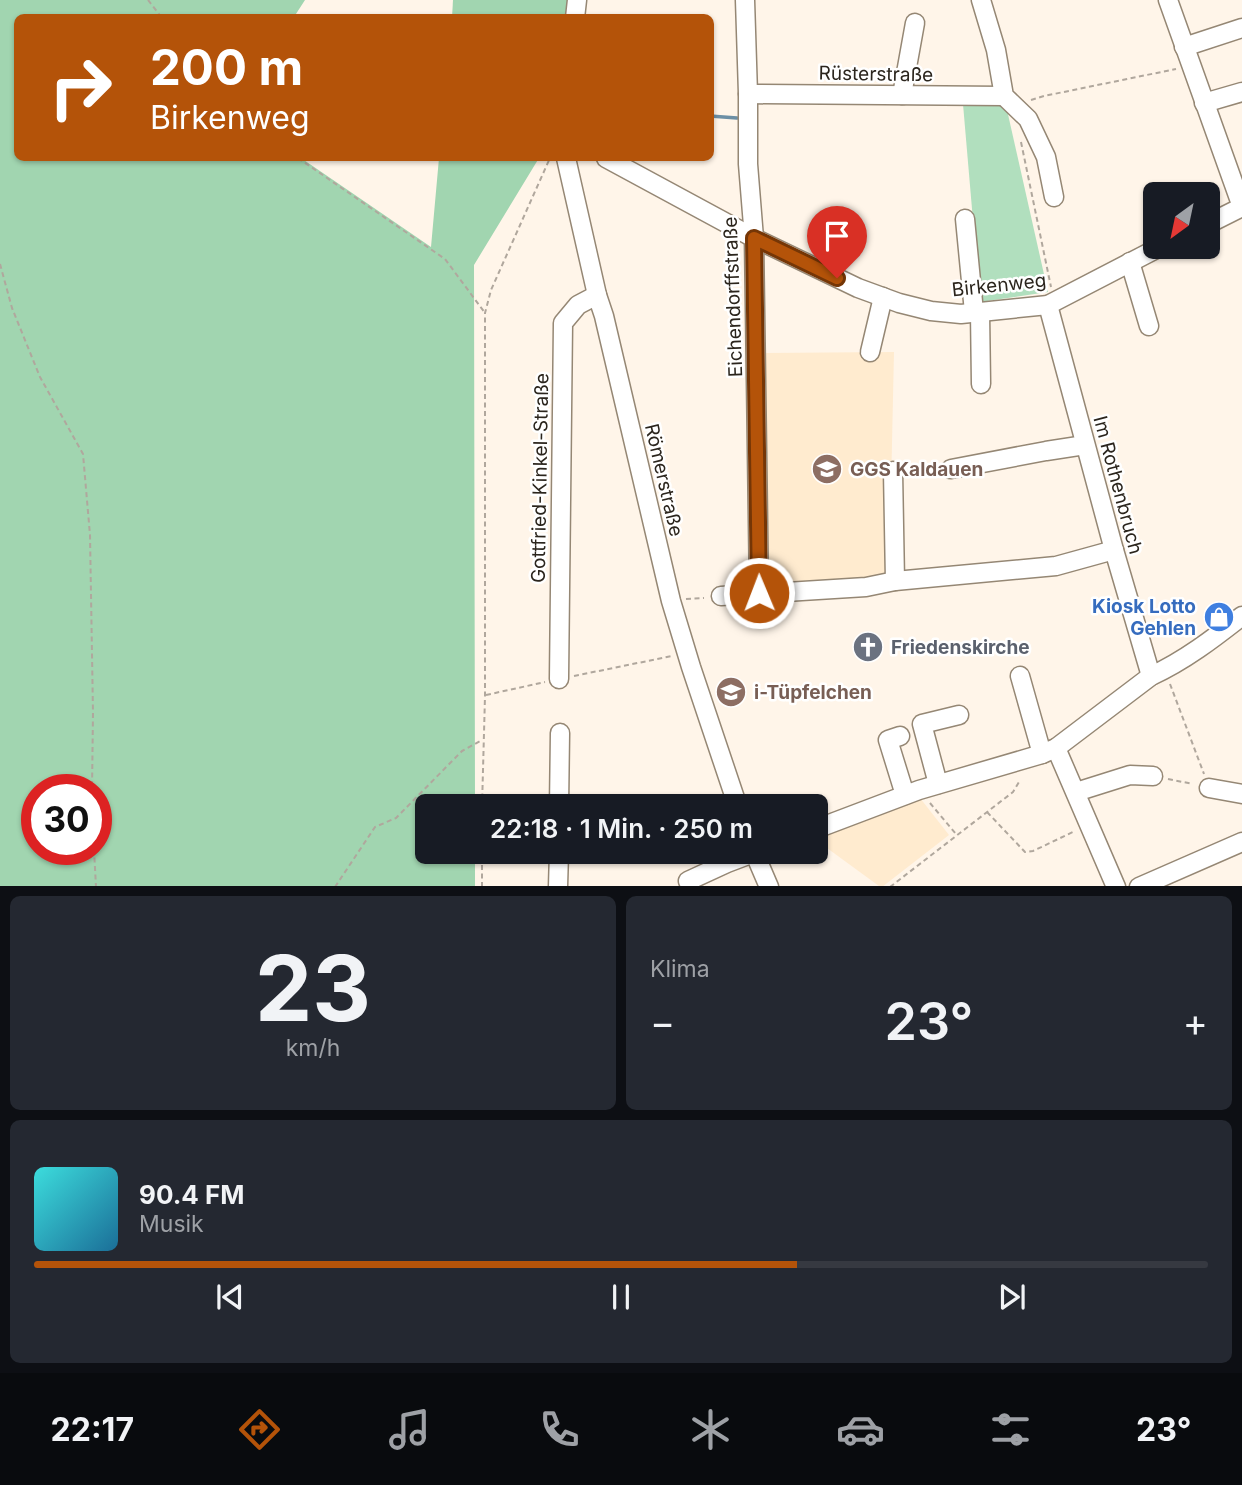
<!DOCTYPE html>
<html lang="de">
<meta charset="utf-8">
<style>
:root{--surface:#171b24;--page:#242831;--text:#f1f3f6;--muted:#9ea1a6;--line:#363941;--accent:#b45309}
body{margin:0;font-family:Inter,sans-serif;background:var(--page);color:var(--text);height:100vh;display:flex;flex-direction:column;font-size:26px;white-space:nowrap}
*{box-sizing:border-box;margin:0}
p{font-size:23px;color:var(--muted)}
.icon{flex:none;width:38px;height:38px;fill:none;stroke:currentColor;stroke-width:2;stroke-linecap:round;stroke-linejoin:round}
.map{position:relative;height:886px;overflow:hidden}
.details{display:flex;flex-direction:column;gap:10px;padding:10px;background:#0d0f14;flex:1}
.details>*{flex:none}
.guide{position:absolute;left:14px;top:14px;width:700px;height:147px;border-radius:10px;box-shadow:0 2px 5px #0004;background:#b45309;color:#fff;overflow:hidden}
.needle{width:46px;rotate:213deg}
.fabs{position:absolute;left:1143px;top:182px;display:grid;gap:14px}
.fabs a{display:grid;place-items:center;width:77px;height:77px;border-radius:10px;background:var(--surface);box-shadow:0 2px 5px #0004;font-size:35px}
.speed{position:absolute;left:21px;top:774px;display:flex;gap:14px;font-size:35px;font-weight:700;text-align:center}
.speed>*{display:grid;place-content:center;width:91px;height:91px;border-radius:50%;background:var(--surface);box-shadow:0 2px 5px #0004;line-height:1}
.speed .limit{border:10px solid #d22;background:#fff;color:#111}
.pin{position:absolute;display:grid;place-items:center;width:60px;height:60px;color:#fff;margin:-72px -30px;border-radius:50% 50% 50% 0;rotate:-45deg;box-shadow:0 0 7px #0007}
.pin .icon{rotate:45deg}
.me{position:absolute;width:77px;margin:-38px;rotate:359deg;stroke-linejoin:round;filter:drop-shadow(0 0 5px #0008)}
.turn{display:flex;align-items:center;gap:24px;height:147px;padding:0 21px;font-size:32px}
.turn .icon{width:91px;height:91px;stroke-width:2.5}
.turn b{display:block;font-size:49px;line-height:60px}
.big{font-size:52px;font-weight:600;line-height:1.1}
.details .card{flex:1;display:flex;flex-direction:column;justify-content:center;gap:10px;min-width:0;padding:0 24px;border-radius:10px;background:var(--page)}
.details .dial{align-items:center;gap:0}
.dial b{font-size:91px;line-height:1}
.song{display:flex;align-items:center;gap:21px}
.cover{width:84px;height:84px;border-radius:10px;background:linear-gradient(135deg,hsl(180 70% 55%),hsl(200 70% 35%))}
.played{height:7px;border-radius:4px;background:linear-gradient(90deg,var(--accent) 65%,var(--line) 65%)}
.keys{display:flex;justify-content:space-around;direction:ltr}
.heat{display:flex;justify-content:space-between;align-items:center;font-size:38px;direction:ltr}
.details .tiles{flex:1;display:grid;gap:10px;grid-template-columns:1fr 1fr}
.card:last-child{grid-column:span 2}
.trip{position:absolute;left:415px;top:794px;width:413px;height:70px;border-radius:10px;background:var(--surface);box-shadow:0 2px 5px #0004;font-weight:600;line-height:70px;text-align:center}
.menu{display:flex;height:112px;justify-content:space-around;align-items:center;background:#090b0e;color:var(--muted)}
.menu .icon{width:49px;height:49px}
.menu .current{color:var(--accent)}
.menu b{font-size:32px;color:var(--text)}
.map>svg:first-child{display:block}
</style>
<div class="map">
<svg width="1242" height="887" viewBox="0 0 1242 887">
<rect width="100%" height="100%" fill="#fff5e9"/>
<!-- built -->
<g fill="#ffebcf">
<polygon points="894,352 889,580 765,583 763,353"/>
<polygon points="920,798 949,835 882,887 879,886 816,840 816,836"/>
</g>
<!-- green -->
<polygon fill="#b1dfbe" points="1005,101 1048,292 980,302 963,104"/>
<!-- forest -->
<g fill="#a1d5b0" fill-rule="evenodd">
<path d="M0,0H305L294,17L18,18V158H301L431,247L439,158H539L474,265L475,807H427V852H475V886H0ZM37,789H96V849H37Z"/>
<polygon points="453,0 571,0 569,17 452,18"/>
</g>
<g fill="none" stroke-linecap="round" stroke-linejoin="round">
<!-- stream -->
<polyline stroke="#6c8fa5" stroke-width="3.5" points="710,116 737,118"/>
<!-- minor casing -->
<g stroke="#958774" stroke-width="21">
<g id="minor">
<polyline points="745,0 748,94 748,164 754,238 759,593"/>
<polyline points="981,0 996,50 1004,96 1028,119 1046,157 1054,197"/>
<polyline points="1168,0 1242,207"/>
<polyline points="575,18 577,0"/>
<polyline points="1184,47 1242,28"/>
<polyline points="748,94 1004,96"/>
<polyline points="902,95 915,23"/>
<polyline points="1204,103 1242,92"/>
<polyline points="566,158 597,295 604,316 671,601 691,667 738,807"/>
<polyline points="606,158 754,238 858,288 899,303 931,311 961,314 1048,305 1160,247"/>
<polyline points="965,219 974,312"/>
<polyline points="1208,224 1242,207"/>
<polyline points="1130,262 1149,326"/>
<polyline points="1048,305 1114,550 1151,676"/>
<polyline points="980,312 981,384"/>
<polyline points="870,352 883,297"/>
<polyline points="951,469 1046,451 1085,445"/>
<polyline points="893,471 895,581"/>
<polyline points="721,596 866,587 895,581 1056,566 1114,550"/>
<polyline points="1020,676 1042,754"/>
<polyline points="559,679 563,323 578,305 597,295"/>
<polyline points="900,736 888,740 905,795"/>
<polyline points="1056,748 1116,887"/>
<polyline points="938,784 922,724 959,715"/>
<polyline points="1209,788 1242,794"/>
<polyline points="1076,792 1130,775 1153,776"/>
<polyline points="559,807 560,733"/>
<path d="M816,829L919,790L1042,754L1056,748L1151,676C1184,661 1214,638 1242,616"/>
<polyline points="754,852 769,887"/>
<polyline points="688,881 727,863 756,852"/>
<polyline points="558,887 559,852"/>
<polyline points="1139,887 1242,842"/>
</g>
</g>
<!-- path -->
<g stroke="#b0a79d" stroke-width="2" stroke-dasharray="5 3.5" stroke-linecap="butt">
<polyline points="148,0 162,18"/>
<polyline points="1031,100 1044,96 1176,69"/>
<polyline points="1021,142 1051,287"/>
<polyline points="298,158 445,259 485,313"/>
<polyline points="0,264 12,308 40,377 83,454 90,535 93,713 92,789"/>
<polyline points="686,599 704,598"/>
<polyline points="574,676 672,656"/>
<polyline points="1170,684 1204,774"/>
<polyline points="486,695 545,682"/>
<polyline points="1168,779 1193,784"/>
<polyline points="930,803 956,834"/>
<polyline points="482,807 485,696 485,313 491,290 550,158"/>
<polyline points="987,812 1025,852 1033,851 1075,831"/>
<polyline points="94,849 96,887"/>
<polyline points="335,887 375,827 396,818 462,751 482,740"/>
<polyline points="482,887 482,852"/>
<polyline points="890,887 1013,792 1019,782"/>
</g>
<!-- minor -->
<use href="#minor" stroke="#fff" stroke-width="18"/>
</g>
<g fill="none" stroke-linecap="round" stroke-linejoin="round">
<!-- route casing -->
<g stroke="#753606" stroke-width="18">
<polyline id="route" points="759,593 754,238 837,278"/>
</g>
<!-- route -->
<use href="#route" stroke="#b45309" stroke-width="12"/>
</g>
<!-- icons -->
<defs>
<g id="school-disc" transform="scale(1.575)"><circle r="9.5" fill="#8d6e63" stroke="#fff"/><path d="M0-5L7-2L0 1L-7-2ZM-4 1L0 2.5L4 1V4Q0 6-4 4Z" fill="#fff"/></g>
<g id="shop-disc" transform="scale(1.575)"><circle r="9.5" fill="#3f7fe0" stroke="#fff"/><path d="M-5-2.5h2.3a2.7 3.5 0 0 1 5.4 0H5L5.5 6h-11ZM-1.5-2.5h3a1.5 2.3 0 0 0-3 0Z" fill="#fff"/></g>
<g id="church-disc" transform="scale(1.575)"><circle r="9.5" fill="#6b7280" stroke="#fff"/><path d="M-1.2-6h2.4v3.5h3.3v2.4h-3.3V6h-2.4V-.1h-3.3v-2.4h3.3Z" fill="#fff"/></g>
</defs>
<g fill-rule="evenodd">
<use href="#school-disc" x="827" y="469"/>
<use href="#shop-disc" x="1219" y="617"/>
<use href="#church-disc" x="868" y="647"/>
<use href="#school-disc" x="731" y="692"/>
</g>
<g text-anchor="middle" dominant-baseline="central" stroke-width="5" stroke-linejoin="round" paint-order="stroke">
<!-- street labels -->
<g font-size="19" fill="#2b251d" stroke="#fff">
<text transform="translate(876 74) rotate(1)">Rüsterstraße</text>
<text transform="translate(999 285) rotate(-6)">Birkenweg</text>
<text transform="translate(733 297) rotate(-92)">Eichendorffstraße</text>
<text transform="translate(540 478) rotate(-89)">Gottfried-Kinkel-Straße</text>
<text transform="translate(664 480) rotate(77)">Römerstraße</text>
<text transform="translate(1118 485) rotate(75)">Im Rothenbruch</text>
</g>
<!-- education labels -->
<g font-size="19" font-weight="bold" fill="#785e54" stroke="#fff" text-anchor="start">
<text x="850" y="469">GGS Kaldauen</text>
<text x="754" y="692">i-Tüpfelchen</text>
</g>
<!-- shop labels -->
<g font-size="19" font-weight="bold" fill="#366cbe" stroke="#fff" text-anchor="end">
<text x="1196" y="606">Kiosk Lotto<tspan x="1196" dy="22">Gehlen</tspan></text>
</g>
<!-- worship labels -->
<g font-size="19" font-weight="bold" fill="#5b616d" stroke="#fff" text-anchor="start">
<text x="891" y="647">Friedenskirche</text>
</g>
</g>
</svg>
<div class="fabs">
<a><svg class="needle" viewBox="-14 -14 28 28"><path d="M0-13l5 13h-10z" fill="#e53935"/><path d="M0 13l5-13h-10z" fill="#9ea1a6"/></svg></a>
</div>
<div class="speed"><div class="limit">30</div></div>
<div class="pin" style="left:837px;top:278px;background:#d93025"><svg class="icon" aria-label="arrive" viewBox="0 0 24 24"><path d="M6 21V4h12l-3 4 3 4H6"/></svg></div>
<svg class="me" style="left:759px;top:593px" viewBox="-20 -20 40 40"><circle r="17" fill="#b45309" stroke="#fff" stroke-width="3"/><path d="M0-11L8 9 0 5-8 9z" fill="#fff"/></svg>
<div class="trip">22:18 · 1 Min. · 250 m</div>
<div class="guide">
<div class="turn"><svg class="icon" aria-label="right" viewBox="0 0 24 24"><path d="M7 20v-9h11M14 6l5 5-5 5"/></svg><div><b>200 m</b>Birkenweg</div></div>
</div>
</div>
<section class="details">
<div class="tiles">
<div class="card dial"><b>23</b><p>km/h</p></div>
<div class="card"><p>Klima</p>
<div class="heat"><a>−</a><b class="big">23°</b><a>+</a></div>
</div>
<div class="card">
<div class="song"><i class="cover"></i><div><b>90.4 FM</b><p>Musik</p></div></div>
<div class="played"></div>
<div class="keys"><svg class="icon" aria-label="previous" viewBox="0 0 24 24"><path d="M18 5L8 12l10 7zM5 5v14"/></svg><svg class="icon" aria-label="pause" viewBox="0 0 24 24"><path d="M8 5v14M16 5v14"/></svg><svg class="icon" aria-label="next" viewBox="0 0 24 24"><path d="M6 5l10 7-10 7zM19 5v14"/></svg></div>
</div>
</div>
</section>
<nav class="menu">
<b>22:17</b>
<svg class="icon current" aria-label="directions" viewBox="0 0 24 24"><path d="M12 3l9 9-9 9-9-9zM9 14v-3h6M13 9l2 2-2 2"/></svg>
<svg class="icon" aria-label="music" viewBox="0 0 24 24"><path d="M9 18V5l10-2v13"/><circle cx="6" cy="18" r="3"/><circle cx="16" cy="16" r="3"/></svg>
<svg class="icon" aria-label="phone" viewBox="0 0 24 24"><path d="M5 4h4l2 5-3 2q2 4 5 5l2-3 5 2v4C11 20 4 13 5 4z"/></svg>
<svg class="icon" aria-label="climate" viewBox="0 0 24 24"><path d="M12 3v18M4 7l16 10M4 17L20 7"/></svg>
<svg class="icon" aria-label="car" viewBox="0 0 24 24"><path d="M5 17H2v-5l4-1 3-4h7l3 4 3 1v5h-3M9 17h6M6 11h13"/><circle cx="7" cy="17" r="2"/><circle cx="17" cy="17" r="2"/></svg>
<svg class="icon" aria-label="filters" viewBox="0 0 24 24"><path d="M4 7h16M4 17h16"/><circle cx="9" cy="7" r="2"/><circle cx="15" cy="17" r="2"/></svg>
<b>23°</b>
</nav>
